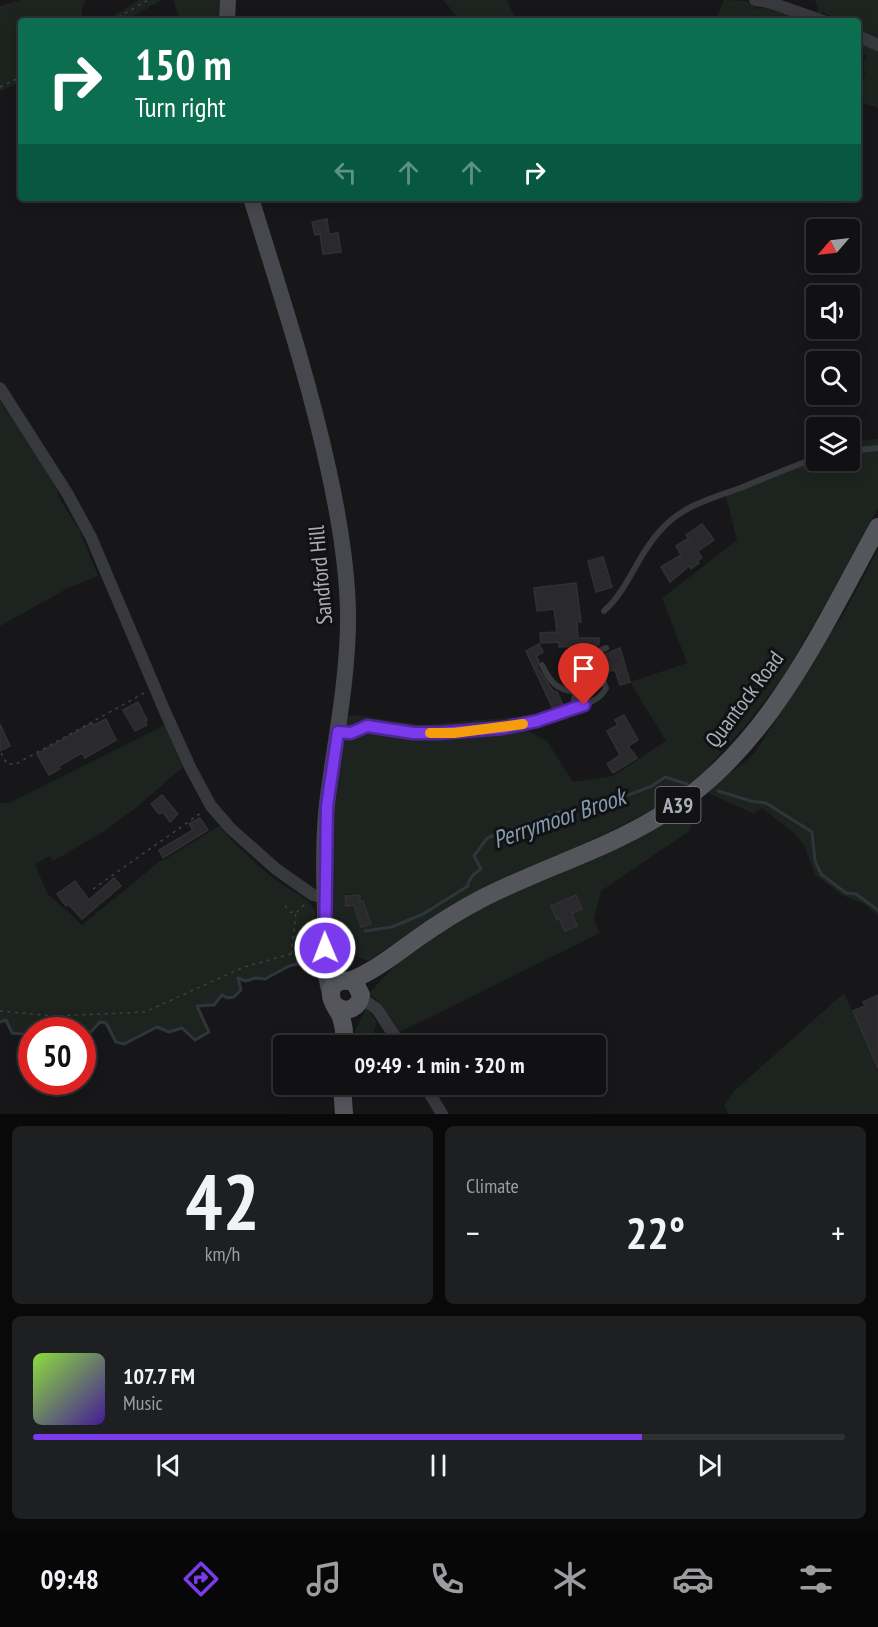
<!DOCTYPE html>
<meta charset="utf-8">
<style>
:root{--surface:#111113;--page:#1e1f21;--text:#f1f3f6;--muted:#9c9da0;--line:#303133;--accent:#7c3aed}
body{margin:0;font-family:"PT Sans Narrow",sans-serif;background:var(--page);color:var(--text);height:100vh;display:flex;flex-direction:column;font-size:22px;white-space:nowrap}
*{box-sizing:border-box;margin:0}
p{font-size:20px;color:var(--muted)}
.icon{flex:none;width:33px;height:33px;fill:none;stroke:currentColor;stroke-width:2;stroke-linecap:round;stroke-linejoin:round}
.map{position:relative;height:1114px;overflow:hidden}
.details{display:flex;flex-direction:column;gap:12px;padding:12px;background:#09090a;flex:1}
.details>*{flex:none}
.top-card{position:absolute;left:18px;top:18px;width:843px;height:183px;border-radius:6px;box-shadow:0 3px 15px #0003,0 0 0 2px var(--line);background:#0b6e4f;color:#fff;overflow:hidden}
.needle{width:39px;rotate:242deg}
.tools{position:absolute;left:806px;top:219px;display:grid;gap:12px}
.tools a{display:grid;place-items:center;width:54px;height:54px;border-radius:6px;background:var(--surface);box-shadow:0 3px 15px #0003,0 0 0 2px var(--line);font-size:30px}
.speed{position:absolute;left:18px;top:1017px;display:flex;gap:12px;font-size:30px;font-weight:700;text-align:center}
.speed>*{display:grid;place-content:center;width:78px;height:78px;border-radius:50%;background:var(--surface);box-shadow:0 3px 15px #0003,0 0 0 2px var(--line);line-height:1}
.speed .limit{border:9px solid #d22;background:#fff;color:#111}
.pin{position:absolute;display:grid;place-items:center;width:51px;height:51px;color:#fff;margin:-62px -26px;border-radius:50% 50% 50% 0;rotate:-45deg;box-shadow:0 0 6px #0007}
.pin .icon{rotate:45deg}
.me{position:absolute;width:66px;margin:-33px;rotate:359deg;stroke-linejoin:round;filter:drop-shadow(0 0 4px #0008)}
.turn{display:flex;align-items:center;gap:21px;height:126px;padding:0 18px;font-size:27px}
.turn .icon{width:78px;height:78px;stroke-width:2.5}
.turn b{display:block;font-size:42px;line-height:51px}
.lanes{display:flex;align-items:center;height:57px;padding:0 18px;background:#0003;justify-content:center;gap:30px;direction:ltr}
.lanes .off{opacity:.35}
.big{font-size:45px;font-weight:700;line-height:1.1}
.details .widget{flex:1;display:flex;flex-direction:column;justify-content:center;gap:9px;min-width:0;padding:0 21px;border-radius:9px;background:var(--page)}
.details .dial{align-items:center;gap:0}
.dial b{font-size:78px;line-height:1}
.song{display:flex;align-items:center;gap:18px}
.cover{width:72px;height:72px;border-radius:9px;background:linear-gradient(135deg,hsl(90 70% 55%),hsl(260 70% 35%))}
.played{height:6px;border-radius:3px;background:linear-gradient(90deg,var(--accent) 75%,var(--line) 75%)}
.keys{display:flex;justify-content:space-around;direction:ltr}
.heat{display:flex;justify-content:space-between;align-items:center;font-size:33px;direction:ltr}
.details .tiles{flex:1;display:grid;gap:12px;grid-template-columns:1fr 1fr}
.widget:last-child{grid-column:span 2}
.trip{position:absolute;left:273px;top:1035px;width:333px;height:60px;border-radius:6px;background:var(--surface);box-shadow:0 3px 15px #0003,0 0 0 2px var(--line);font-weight:700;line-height:60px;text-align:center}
.tab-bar{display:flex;height:96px;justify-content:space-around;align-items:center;background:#070708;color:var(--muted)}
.tab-bar .icon{width:42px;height:42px}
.tab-bar .active{color:var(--accent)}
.tab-bar b{font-size:27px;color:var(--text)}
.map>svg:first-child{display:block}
</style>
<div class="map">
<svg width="878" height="1114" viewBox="0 0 878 1114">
<rect width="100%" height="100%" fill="#171719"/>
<!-- green -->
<g fill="#1d231e" fill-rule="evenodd">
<polygon points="21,0 86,0 82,10 82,21 21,21 21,82 0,91 0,6"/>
<polygon points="139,0 162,0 124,21 105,21"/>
<polygon points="173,0 220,0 219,21 181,21"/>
<polygon points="443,0 507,0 516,21 461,21"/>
<polygon points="724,0 746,1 757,9 768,6 810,21 715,21"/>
<polygon points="815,0 878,0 878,108 858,101 858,79 862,81 865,74 863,64 867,56 861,53 863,48 858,46 858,21 831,21 831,17 822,12 818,21 815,21 818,9"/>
<polygon points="0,401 54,482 62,503 79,529 98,576 70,587 0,626"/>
<path d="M878,439V508L828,600L783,677L747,724L704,772L667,803L586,843L458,901L368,961L330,944L329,879L334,851L331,834L347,717L353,715L421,725L515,717L517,725L547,741L573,782L613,776L666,741L630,682L687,663L662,598L737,540L725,493L816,460H849V442ZM345,894L360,895V902H363L370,924L361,927L354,905L346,906Z"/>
<polygon points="878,550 878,916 864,904 842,895 815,875 804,845 794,833 762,808 754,814 708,793 725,777 754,754 845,611"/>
<path d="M165,725L183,767L137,807L103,832L53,861L50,856L35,864L47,893L82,925L160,861L164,860L219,826C237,846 258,867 280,883C292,892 310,897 315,912C319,922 315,946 317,959C308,961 297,963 288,967C271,974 259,984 238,979L241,990L234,997L227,998L222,995L214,1005L197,1006L209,1032L195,1040L182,1028L169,1032L157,1027L124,1044L116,1042L106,1023L100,1022L88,1035L83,1037L82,1030H76L72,1027L59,1030H32L31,1035L12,1033L6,1020L0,1022V803H9Z"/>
<polygon points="688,806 699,810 688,832 601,891 594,919 600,933 398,1033 380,1003 369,993 407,953 501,896"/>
<polygon points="844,993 878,1068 878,1114 728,1114 724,1105 734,1091"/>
<polygon points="366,1009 371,1013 377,1023 369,1045 352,1046 354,1033"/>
</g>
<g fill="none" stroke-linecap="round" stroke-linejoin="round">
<!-- stream -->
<g stroke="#2e363c" stroke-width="3">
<polyline points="718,791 751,801 766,803 812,832 815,861 821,874 846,893 856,894 878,910"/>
<polyline points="365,931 392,927 423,914 468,886 468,883 473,875 481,869 474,856 487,838 559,812 585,807 600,799 613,800 631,794 652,786 665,777 687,784"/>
<polyline points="0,1022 6,1020 12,1033 32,1035"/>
<polyline points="59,1030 72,1026 76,1030"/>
<polyline points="82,1037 88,1035 100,1022 106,1023 116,1042 124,1044 157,1027 169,1032 182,1028 195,1040 209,1032 197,1006 214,1005 222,995 227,998 234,997 241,990 238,978 246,981 255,978 265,979 289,966 317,959"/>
</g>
</g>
<!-- building -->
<g fill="#2a2a2d" stroke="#313135" stroke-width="1.5">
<polygon points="327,219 329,234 338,233 341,252 323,254 320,234 315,235 312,222"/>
<polygon points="702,524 714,540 698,551 702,558 697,561 699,563 691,569 689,566 670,582 661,567 681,555 676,546 689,538 686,535"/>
<polygon points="603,557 612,587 596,592 588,561"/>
<polygon points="576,583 581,622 577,622 578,638 599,638 599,644 590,650 583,650 583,646 559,647 559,642 541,643 540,633 557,632 554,609 537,611 534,588"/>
<polygon points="539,644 543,652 536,656 539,661 537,667 553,691 557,692 563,705 553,709 526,651"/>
<polygon points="620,648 630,682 620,685 615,670 606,672 603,663 596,665 594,659"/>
<polygon points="138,702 147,720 145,721 147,725 135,731 123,710"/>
<polygon points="624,715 638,740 628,746 637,758 613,773 607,764 620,755 607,731 618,725 615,720"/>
<polygon points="106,719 116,740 85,758 82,753 59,766 60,769 49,775 37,754 92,723 94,725"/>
<polygon points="0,724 10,746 0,751"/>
<polygon points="162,795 178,814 170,822 163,812 159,814 151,804"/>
<polygon points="200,818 208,830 163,858 159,850 193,830 189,824"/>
<polygon points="114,878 121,886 82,919 68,904 66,906 57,894 75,881 89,900"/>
<polygon points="360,895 360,902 363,901 371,924 361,927 354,905 346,906 345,896"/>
<polygon points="576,895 582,909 572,913 577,926 565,931 559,918 557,920 551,906"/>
<polygon points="878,995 878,1068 853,1011 865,1006 863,1002"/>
</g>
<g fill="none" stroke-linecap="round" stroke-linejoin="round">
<!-- path -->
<g stroke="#3e4044" stroke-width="1.5" stroke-dasharray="3 4.5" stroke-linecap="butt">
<polyline points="112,21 148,0"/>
<polyline points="0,87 21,77"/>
<polyline points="1,753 7,764 16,764 146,692"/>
<polyline points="93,889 201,813"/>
<polyline points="285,906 290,912 296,913 306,903"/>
<polyline points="291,954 296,913"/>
<polyline points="338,959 340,960 338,967"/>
<polyline points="0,1011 54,1016 145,1012 244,967 312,948"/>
</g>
<!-- service -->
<g stroke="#38393d" stroke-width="6">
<polyline points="849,451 878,448"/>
<path d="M604,611C628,590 637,556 659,532C682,505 711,499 743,487C767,477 791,467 816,458"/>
<path d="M542,665C550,682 556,689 575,692"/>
<path d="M586,674C582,657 592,653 606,648"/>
<path d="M338,732L351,733L367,726L414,733H454L503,728L537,721L573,707C575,691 579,666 601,675L606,688C600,700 586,705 573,707"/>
</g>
<!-- minor -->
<g stroke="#38393d" stroke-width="12">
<polyline points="755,0 769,2 823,21"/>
<polyline points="858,36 878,45"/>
<polyline points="0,388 67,493 91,537 166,714 191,769 211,806 230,828 276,869 313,895 325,898"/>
<polyline points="361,998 377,1009 401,1046"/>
<polyline points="424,1084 442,1114"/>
</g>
<!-- secondary -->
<g stroke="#46484d" stroke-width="16">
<polyline points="227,21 228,0"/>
<path d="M251,198C279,289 309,379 329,472C339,518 347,564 348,611C349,676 335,740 327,804C323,840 324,877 325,913C325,940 322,968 330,993"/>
</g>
<!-- primary -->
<g stroke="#55565c" stroke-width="18">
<path d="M349,981C373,972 394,955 415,940C436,925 458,911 481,899C539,869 602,851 658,817C766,754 820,632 878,527"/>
<path d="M336,1006C347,1014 359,1008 361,995L355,983C345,978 330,981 331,995C331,1003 338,1009 341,1017C344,1026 345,1036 344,1046"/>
<polyline points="342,1084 344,1114"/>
</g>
</g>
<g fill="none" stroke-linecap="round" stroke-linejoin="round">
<!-- route casing -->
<g stroke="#51269a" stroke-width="15">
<polyline id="route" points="325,948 327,806 338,732 351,733 367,726 414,733 439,733 503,728 537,721 584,705"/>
</g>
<!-- route -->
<use href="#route" stroke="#7c3aed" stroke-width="10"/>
<!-- slow -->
<polyline stroke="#f59e0b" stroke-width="10" points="430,733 454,733 523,724"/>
</g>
<g text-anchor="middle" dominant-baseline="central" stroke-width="6" stroke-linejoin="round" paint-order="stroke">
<!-- shield labels -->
<rect fill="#121214" stroke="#7c7f86" stroke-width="1.5" x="655.5" y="787" width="45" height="36" rx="4.5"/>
<g font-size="21" font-weight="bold" fill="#aaaeb7">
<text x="678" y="805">A39</text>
</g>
<!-- street labels -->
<g font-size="22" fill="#aaaeb7" stroke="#121214">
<text transform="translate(320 575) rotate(-95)">Sandford Hill</text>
<text transform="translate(744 699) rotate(-53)">Quantock Road</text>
</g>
<!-- water labels -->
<g font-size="24" font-style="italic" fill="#849caf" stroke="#121214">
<text transform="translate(559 818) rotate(-19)">Perrymoor Brook</text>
</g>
</g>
</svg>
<div class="tools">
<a><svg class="needle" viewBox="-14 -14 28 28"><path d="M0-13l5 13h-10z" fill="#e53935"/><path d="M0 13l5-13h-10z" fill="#9c9da0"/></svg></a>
<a><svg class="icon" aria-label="sound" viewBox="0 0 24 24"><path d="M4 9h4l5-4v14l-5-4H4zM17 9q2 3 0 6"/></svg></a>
<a><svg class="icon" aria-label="search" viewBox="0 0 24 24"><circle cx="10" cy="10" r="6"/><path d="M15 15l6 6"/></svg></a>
<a><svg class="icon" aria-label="layers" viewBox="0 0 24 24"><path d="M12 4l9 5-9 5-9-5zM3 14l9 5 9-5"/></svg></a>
</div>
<div class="speed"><div class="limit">50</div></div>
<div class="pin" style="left:584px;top:705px;background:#d93025"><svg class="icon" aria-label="arrive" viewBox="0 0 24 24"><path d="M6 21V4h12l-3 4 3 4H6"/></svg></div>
<svg class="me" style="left:325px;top:948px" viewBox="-20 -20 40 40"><circle r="17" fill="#7c3aed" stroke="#fff" stroke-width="3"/><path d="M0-11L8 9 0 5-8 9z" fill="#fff"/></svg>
<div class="trip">09:49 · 1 min · 320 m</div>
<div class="top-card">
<div class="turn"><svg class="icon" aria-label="right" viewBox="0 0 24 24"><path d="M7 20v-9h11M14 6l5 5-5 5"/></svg><div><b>150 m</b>Turn right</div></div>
<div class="lanes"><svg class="icon off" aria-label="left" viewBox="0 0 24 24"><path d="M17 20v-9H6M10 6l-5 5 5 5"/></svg><svg class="icon off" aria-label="ahead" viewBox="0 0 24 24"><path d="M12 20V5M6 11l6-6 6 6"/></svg><svg class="icon off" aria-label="ahead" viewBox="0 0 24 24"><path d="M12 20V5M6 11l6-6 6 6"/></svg><svg class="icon" aria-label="right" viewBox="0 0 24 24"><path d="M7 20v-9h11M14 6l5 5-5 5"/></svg></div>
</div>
</div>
<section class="details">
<div class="tiles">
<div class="widget dial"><b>42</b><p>km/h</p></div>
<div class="widget"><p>Climate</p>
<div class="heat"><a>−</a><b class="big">22°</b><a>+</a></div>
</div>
<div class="widget">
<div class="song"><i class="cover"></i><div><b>107.7 FM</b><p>Music</p></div></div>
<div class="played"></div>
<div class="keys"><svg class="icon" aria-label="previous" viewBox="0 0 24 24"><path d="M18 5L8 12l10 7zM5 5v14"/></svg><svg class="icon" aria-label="pause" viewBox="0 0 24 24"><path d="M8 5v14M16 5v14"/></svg><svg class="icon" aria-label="next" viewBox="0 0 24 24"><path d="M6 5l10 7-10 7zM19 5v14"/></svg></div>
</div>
</div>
</section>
<nav class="tab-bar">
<b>09:48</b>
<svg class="icon active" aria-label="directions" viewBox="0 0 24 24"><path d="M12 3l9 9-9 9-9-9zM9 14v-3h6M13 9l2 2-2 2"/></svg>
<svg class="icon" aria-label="music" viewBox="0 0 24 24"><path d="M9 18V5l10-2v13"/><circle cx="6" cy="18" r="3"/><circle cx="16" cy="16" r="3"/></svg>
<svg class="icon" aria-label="phone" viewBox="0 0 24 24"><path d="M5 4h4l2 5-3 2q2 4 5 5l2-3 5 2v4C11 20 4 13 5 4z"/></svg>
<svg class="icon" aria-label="climate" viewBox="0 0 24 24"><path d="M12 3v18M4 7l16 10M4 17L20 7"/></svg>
<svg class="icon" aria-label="car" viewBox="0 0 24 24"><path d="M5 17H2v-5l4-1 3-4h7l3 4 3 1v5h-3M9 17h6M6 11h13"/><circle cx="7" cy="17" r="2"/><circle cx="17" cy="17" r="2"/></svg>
<svg class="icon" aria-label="filters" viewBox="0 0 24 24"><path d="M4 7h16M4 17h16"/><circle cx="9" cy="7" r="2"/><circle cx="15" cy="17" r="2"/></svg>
</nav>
